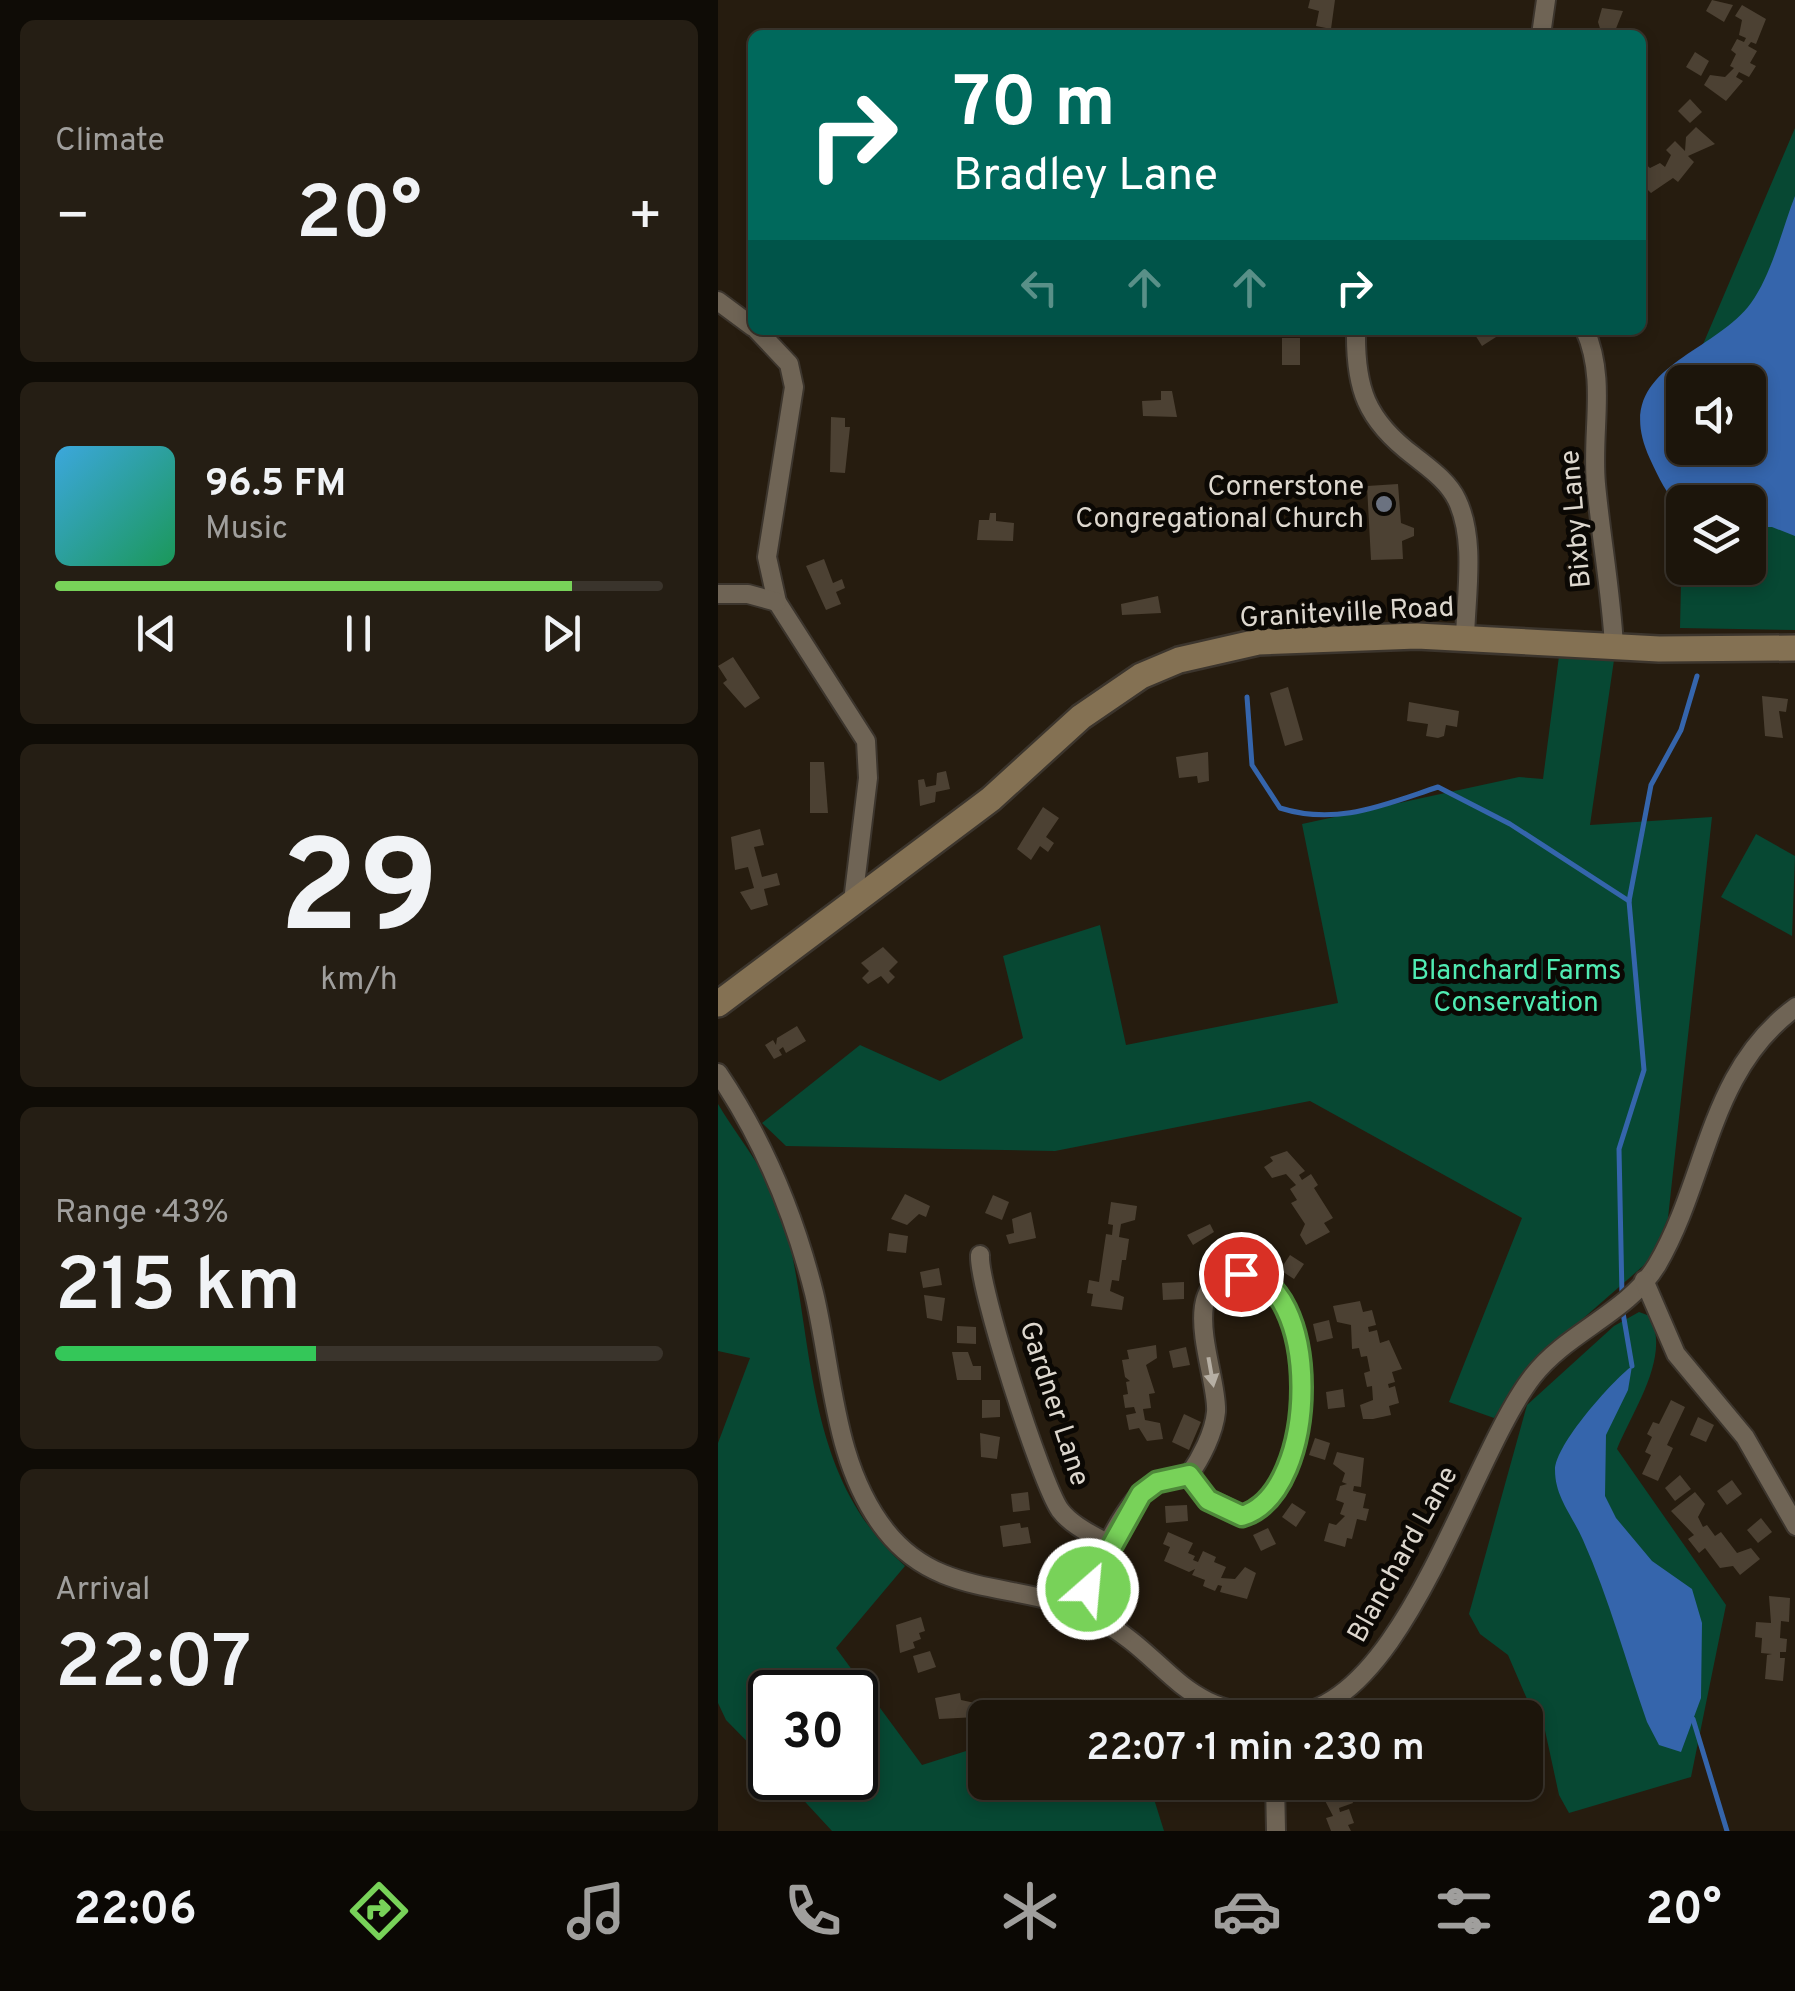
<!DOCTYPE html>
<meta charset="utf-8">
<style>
:root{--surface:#1c150b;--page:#251e14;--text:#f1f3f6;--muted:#a09f9d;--line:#3a342c;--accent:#78d259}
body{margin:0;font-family:Overpass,sans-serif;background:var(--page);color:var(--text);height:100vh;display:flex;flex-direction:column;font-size:38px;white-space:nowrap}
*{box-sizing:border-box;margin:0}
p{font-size:32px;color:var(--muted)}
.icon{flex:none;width:55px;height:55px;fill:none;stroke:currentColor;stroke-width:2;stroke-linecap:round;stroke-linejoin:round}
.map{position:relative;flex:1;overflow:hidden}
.side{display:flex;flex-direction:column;gap:20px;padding:20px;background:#0f0c06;width:718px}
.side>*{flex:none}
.guide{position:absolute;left:30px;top:30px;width:898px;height:305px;border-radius:15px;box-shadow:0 5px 15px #0003,0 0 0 2px var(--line);background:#00695c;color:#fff;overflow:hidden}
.fabs{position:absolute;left:948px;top:365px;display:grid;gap:20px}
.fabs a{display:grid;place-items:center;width:100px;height:100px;border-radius:15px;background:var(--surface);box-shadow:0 5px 15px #0003,0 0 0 2px var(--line);font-size:50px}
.speed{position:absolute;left:30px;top:1670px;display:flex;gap:20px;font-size:50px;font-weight:700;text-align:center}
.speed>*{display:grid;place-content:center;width:130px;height:130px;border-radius:50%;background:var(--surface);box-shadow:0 5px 15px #0003,0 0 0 2px var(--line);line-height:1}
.speed .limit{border:5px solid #111;border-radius:15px;background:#fff;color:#111}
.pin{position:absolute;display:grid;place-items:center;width:85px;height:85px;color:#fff;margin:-42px;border:5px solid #fff;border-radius:50%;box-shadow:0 2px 10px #0007}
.me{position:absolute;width:110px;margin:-55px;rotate:27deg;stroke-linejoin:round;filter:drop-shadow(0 0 8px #0008)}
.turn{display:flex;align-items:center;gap:35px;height:210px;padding:0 40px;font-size:45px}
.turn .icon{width:130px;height:130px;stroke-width:2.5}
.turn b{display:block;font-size:70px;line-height:85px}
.lanes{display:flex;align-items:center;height:95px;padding:0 40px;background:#0003;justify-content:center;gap:50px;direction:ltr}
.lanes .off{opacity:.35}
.big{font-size:75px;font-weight:600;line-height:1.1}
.side .tile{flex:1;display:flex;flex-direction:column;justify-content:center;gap:15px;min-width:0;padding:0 35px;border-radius:15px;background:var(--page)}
.side .dial{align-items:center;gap:0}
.dial b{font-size:130px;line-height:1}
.song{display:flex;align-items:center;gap:30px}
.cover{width:120px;height:120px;border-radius:15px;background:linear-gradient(135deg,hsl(200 70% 55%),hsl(150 70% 35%))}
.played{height:10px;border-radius:5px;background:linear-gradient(90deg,var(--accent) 85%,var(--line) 85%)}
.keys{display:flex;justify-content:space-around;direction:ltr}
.heat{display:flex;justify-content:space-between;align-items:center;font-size:55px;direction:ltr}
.charge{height:15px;border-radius:8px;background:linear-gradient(90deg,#34c759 43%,var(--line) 0)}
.trip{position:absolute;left:250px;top:1700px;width:575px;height:100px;border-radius:15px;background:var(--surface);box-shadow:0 5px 15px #0003,0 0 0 2px var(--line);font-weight:600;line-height:100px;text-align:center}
.tab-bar{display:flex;height:160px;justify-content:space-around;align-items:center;background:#0b0804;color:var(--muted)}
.tab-bar .icon{width:70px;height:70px}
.tab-bar .active{color:var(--accent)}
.tab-bar b{font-size:45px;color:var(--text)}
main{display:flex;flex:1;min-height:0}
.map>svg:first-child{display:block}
</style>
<main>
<section class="side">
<div class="tile"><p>Climate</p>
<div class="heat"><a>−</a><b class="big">20°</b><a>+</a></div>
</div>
<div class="tile">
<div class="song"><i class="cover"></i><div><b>96.5 FM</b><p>Music</p></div></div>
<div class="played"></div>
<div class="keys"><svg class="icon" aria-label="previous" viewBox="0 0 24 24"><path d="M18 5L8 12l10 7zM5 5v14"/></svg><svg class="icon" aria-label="pause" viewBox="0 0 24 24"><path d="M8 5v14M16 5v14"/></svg><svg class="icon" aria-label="next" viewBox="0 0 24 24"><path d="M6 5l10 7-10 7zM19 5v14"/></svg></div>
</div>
<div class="tile dial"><b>29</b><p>km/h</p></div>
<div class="tile"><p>Range · 43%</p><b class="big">215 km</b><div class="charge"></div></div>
<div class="tile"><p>Arrival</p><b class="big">22:07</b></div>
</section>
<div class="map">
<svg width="1078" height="1831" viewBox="0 0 1078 1831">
<rect width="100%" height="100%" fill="#261c0f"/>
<!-- green -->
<g fill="#074833" fill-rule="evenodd">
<path d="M1077,128V630L962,628L966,448H1030V382H969ZM965,502H1030V568H965Z"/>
<polygon points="841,656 896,660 872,825 994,817 950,1218 932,1260 813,1364 776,1418 731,1402 804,1218 592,1101 337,1151 68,1146 44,1123 142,1045 222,1081 305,1038 285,956 382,925 408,1045 620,1003 584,824 801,777 825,779"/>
<polygon points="1038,834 1077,856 1074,936 1003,897"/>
<path d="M0,1104C23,1143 55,1178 67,1223C98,1344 84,1474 187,1566L118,1648L204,1765L267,1745L268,1782L431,1783L446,1831H114L65,1778H138V1692H52V1765L8,1720L0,1703V1443L32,1358L0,1351Z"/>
<path d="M921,1312L932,1316C953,1357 915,1410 899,1449L1008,1605L973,1777L851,1813L841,1795L823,1712L809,1699L790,1655L762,1634L751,1614L809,1405L896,1326Z"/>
</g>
<!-- water -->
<g fill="#3565ac" fill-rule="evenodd">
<path d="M1077,196V536L1054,527H1030V502H965V511C949,496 941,478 932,459C890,368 993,357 1033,303C1054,274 1064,229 1077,196ZM965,382H1030V393L1048,396L1050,420L1037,452L1021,459L987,461L965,448Z"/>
<path d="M914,1366L910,1390L888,1435L887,1496L898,1518L934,1561L974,1589L984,1623L983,1698L963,1752L941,1745L929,1722C908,1662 891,1598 865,1540C854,1515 837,1497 837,1470C837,1445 894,1381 914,1366Z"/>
</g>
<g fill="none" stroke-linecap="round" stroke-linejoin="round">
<!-- stream -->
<g stroke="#3565ac" stroke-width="5">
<path d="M529,697L534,765L562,808C619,826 665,805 720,787L792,824L911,901"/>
<polyline points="904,1296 901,1149 926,1070 911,901 933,785 963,730 979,676"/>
<polyline points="904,1307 914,1366"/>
<polyline points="975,1719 1009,1831"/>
</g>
</g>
<!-- building -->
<g fill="#4c4133">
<polygon points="592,0 617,0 613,29 598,26 601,11 590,8"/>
<polygon points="994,0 1015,5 1006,22 988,11"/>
<polygon points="1024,5 1048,19 1038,44 1033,42 1030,46 1039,51 1032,63 1038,66 1031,77 1021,72 1018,77 1025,81 1008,101 986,85 992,75 1007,77 1016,68 1012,66 1018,54 1013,50 1019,39 1026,42 1028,38 1021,35 1024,20 1017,16"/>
<polygon points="884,8 905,11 897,31 889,30 888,35 884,35 880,22"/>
<polygon points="977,52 991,61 983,76 968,67"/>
<polygon points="972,99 984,112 972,123 960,111"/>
<polygon points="978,127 997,144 970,156 976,162 960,182 955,178 933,193 928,188 922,200 922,164 925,162 932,168 942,163 947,167 953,155 948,150 957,141 967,151 968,137"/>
<polygon points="754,330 789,330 764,346"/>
<rect x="564" y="338" width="18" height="27"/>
<polygon points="443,391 454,391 459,417 425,416 424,401 443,400"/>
<polygon points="113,417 127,418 127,427 132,427 127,473 112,472"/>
<polygon points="680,484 683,523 696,528 696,536 684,541 685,559 653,560 649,486"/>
<polygon points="272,513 278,513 278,521 296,523 295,541 259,540 261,520 271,520"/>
<polygon points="106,559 115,583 124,579 127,588 118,592 123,604 108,610 88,566"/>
<polygon points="440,596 443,613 404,615 403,604"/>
<polygon points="15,657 42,698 27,708 5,683 9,680 0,666"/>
<polygon points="570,687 585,740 567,746 552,693"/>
<polygon points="1044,696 1070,699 1068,712 1061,711 1065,738 1047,736"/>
<polygon points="691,702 741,711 739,727 728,725 726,736 720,738 708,736 710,724 689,721"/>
<polygon points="490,752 491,781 480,783 479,776 461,778 458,757"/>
<polygon points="92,762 106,762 110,813 92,813"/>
<polygon points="228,771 232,789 218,792 217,802 202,806 200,780 206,779 208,787 218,785 219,773"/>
<polygon points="325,807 341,818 328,837 336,843 330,852 322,846 313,860 299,849"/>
<polygon points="42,829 46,845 36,847 44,877 59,873 62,885 46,889 50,905 33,910 22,892 36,888 30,867 17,870 13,837"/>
<polygon points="165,947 180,962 171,971 177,977 170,984 163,976 150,984 144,978 151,971 143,963"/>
<polygon points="79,1026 88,1041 68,1053 65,1047 61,1050 64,1055 56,1059 47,1045 55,1040 58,1045 59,1038"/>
<polygon points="569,1151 587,1171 581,1175 584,1180 593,1174 600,1185 596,1188 615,1218 606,1223 612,1232 588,1245 582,1235 587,1224 573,1203 579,1200 572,1189 578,1185 568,1174 554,1178 546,1167 555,1161 552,1157"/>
<polygon points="187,1194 212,1206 208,1217 201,1214 189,1225 173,1219"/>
<polygon points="275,1195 291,1202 284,1220 267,1213"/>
<polygon points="393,1202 419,1206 417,1220 403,1224 401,1237 411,1239 408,1260 404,1260 401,1281 394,1280 392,1291 406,1297 404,1310 373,1306 375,1294 369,1293 371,1280 381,1282 388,1234 394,1235 395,1225 390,1224"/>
<polygon points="313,1212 318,1238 291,1244 288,1235 296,1233 294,1219"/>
<polygon points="492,1224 496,1232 475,1245 469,1235"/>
<polygon points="171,1233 190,1236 188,1253 169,1251"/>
<polygon points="572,1255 586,1264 576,1279 562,1270"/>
<polygon points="221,1268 224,1285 205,1288 202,1272"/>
<polygon points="466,1282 466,1299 445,1300 444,1283"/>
<polygon points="206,1295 227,1298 224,1321 209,1318"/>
<polygon points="642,1301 645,1312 654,1310 658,1325 650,1327 651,1332 659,1330 662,1343 671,1340 684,1369 674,1372 677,1382 670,1384 671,1388 677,1386 681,1403 671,1406 673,1415 655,1419 645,1419 642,1405 655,1400 654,1386 649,1387 646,1373 652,1371 649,1356 643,1357 641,1348 634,1349 633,1325 619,1322 615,1306"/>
<polygon points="611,1320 615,1338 599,1342 595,1324"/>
<polygon points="239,1326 258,1327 258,1344 239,1343"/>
<polygon points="438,1345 439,1358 428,1365 437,1393 431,1394 433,1408 425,1409 427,1420 442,1423 445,1439 429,1441 421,1428 411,1430 408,1415 418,1413 416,1407 407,1408 405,1395 410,1394 408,1382 412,1381 407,1377 404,1360 411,1359 409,1350"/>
<polygon points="468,1347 472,1365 455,1368 451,1351"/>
<polygon points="234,1352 250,1352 255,1366 263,1366 263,1380 239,1380"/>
<polygon points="625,1389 627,1407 610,1409 608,1392"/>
<polygon points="264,1400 282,1400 282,1417 264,1418"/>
<polygon points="953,1400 967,1407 949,1445 955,1448 940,1481 924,1474 933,1455 927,1452 934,1437 929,1434 935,1422 941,1424"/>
<polygon points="466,1414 483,1422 471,1450 454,1442"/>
<polygon points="980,1417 996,1425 988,1442 972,1435"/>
<polygon points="262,1433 282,1437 279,1459 263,1457"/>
<polygon points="597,1438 612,1443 607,1460 591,1455"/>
<polygon points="619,1452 646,1458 643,1487 636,1486 635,1491 648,1494 645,1508 651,1509 648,1521 639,1519 634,1539 629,1538 627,1547 606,1541 611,1523 618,1525 627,1516 622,1514 626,1503 618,1500 622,1486 629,1484 624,1482 627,1473 615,1464"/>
<polygon points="962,1475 973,1489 957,1501 947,1488"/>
<polygon points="1014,1480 1024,1494 1009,1505 999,1491"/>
<polygon points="310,1492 312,1510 295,1512 293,1494"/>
<polygon points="977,1492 987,1504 980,1517 985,1527 989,1525 997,1536 1003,1532 1019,1553 1033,1548 1042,1559 1022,1575 1015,1566 1002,1568 987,1548 981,1553 970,1539 976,1535 953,1511"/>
<polygon points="574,1503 588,1512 578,1527 564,1517"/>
<polygon points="469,1505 470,1521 448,1523 447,1506"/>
<polygon points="1043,1518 1054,1532 1040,1543 1029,1530"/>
<polygon points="302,1523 303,1528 310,1527 313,1543 285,1547 282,1526"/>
<polygon points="550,1528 558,1544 543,1551 535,1535"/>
<polygon points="450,1532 475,1543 470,1553 477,1556 475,1560 480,1562 485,1551 498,1557 496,1562 508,1567 503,1578 517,1579 527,1567 538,1573 529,1599 502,1592 504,1586 500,1585 497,1591 485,1586 487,1580 474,1575 477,1569 471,1572 446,1561 452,1547 445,1544"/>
<polygon points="1051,1596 1072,1598 1071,1622 1063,1621 1062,1638 1069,1639 1068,1652 1062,1652 1062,1658 1067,1658 1065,1681 1047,1679 1049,1655 1054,1654 1043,1653 1044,1638 1037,1637 1038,1622 1053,1623"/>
<polygon points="203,1617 207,1631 201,1633 203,1639 195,1642 197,1648 182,1653 178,1625"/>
<polygon points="212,1651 218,1667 200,1673 195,1656"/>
<polygon points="242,1693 243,1700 257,1703 259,1717 221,1719 217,1698"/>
<polygon points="620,1786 623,1794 631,1791 635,1803 621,1808 622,1812 631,1809 636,1823 630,1825 633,1831 613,1831 608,1818 615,1816 603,1793"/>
</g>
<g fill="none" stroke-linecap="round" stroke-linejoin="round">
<!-- street casing -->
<g stroke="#3c352d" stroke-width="22">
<g id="street">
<polyline points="823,35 828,0"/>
<polyline points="0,301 35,327"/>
<polyline points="39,330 71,364 76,387 49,557 59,602 148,741 150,778 135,901"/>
<path d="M638,330C637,388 648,420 696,456C711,468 730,481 739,500C758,540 748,594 747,638"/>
<path d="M867,330C889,380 873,431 878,484C883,538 893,591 896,646"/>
<polyline points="0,594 30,594 59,602"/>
<path d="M0,1073C46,1141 76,1214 96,1293C115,1372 115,1464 168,1531C224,1602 305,1579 377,1617C457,1660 459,1718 568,1715C685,1712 751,1458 815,1376C849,1332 910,1313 939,1265C990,1178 990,1071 1078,1007"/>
<path d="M262,1255C260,1286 323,1483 342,1510C354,1526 375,1535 392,1545"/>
<polyline points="926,1280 958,1354 1027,1437 1078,1526"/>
<path d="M361,1610C374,1576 402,1506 432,1486C443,1478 459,1478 471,1475C483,1458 496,1433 498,1412C501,1375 453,1276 525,1274C600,1272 605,1491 524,1515L491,1499L471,1475"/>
<polyline points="557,1782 558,1831"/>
</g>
</g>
<!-- secondary casing -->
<g stroke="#3c352d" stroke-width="30">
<polyline id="secondary" points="0,1004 273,799 363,717 423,676 461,660 540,642 699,636 941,649 1078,648"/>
</g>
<!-- street -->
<use href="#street" stroke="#6f6455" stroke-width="18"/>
<!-- secondary -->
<use href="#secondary" stroke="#847153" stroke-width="25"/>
</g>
<!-- one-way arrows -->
<defs><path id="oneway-solid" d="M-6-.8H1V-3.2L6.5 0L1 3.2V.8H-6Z" transform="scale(2.5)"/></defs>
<use fill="#b6afa4" href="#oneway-solid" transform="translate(493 1372) rotate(80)"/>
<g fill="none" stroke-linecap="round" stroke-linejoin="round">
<!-- route casing -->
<g stroke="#4e883a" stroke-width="25">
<path id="route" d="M370,1589L423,1494L439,1482L471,1475L490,1500L524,1516C604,1492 603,1276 523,1274"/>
</g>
<!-- route -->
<use href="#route" stroke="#78d259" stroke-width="18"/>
</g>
<!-- markers -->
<circle fill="#6b7280" stroke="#0b0804" stroke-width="4" cx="666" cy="504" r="10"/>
<g text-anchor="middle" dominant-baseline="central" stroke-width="10" stroke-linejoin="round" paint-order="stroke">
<!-- poi labels -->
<g font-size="28" fill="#ddd7ce" stroke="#0b0804" text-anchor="end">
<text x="646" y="488">Cornerstone<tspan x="646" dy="32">Congregational Church</tspan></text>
</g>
<!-- street labels -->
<g font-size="28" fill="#ddd7ce" stroke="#0b0804">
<text transform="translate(859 519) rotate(-95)">Bixby Lane</text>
<text transform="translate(629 614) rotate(-3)">Graniteville Road</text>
<text transform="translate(335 1404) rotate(72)">Gardner Lane</text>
<text transform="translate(686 1555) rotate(-61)">Blanchard Lane</text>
</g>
<!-- park labels -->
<g font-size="28" fill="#50ecb3" stroke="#0b0804">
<text x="798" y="972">Blanchard Farms<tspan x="798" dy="32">Conservation</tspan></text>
</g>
</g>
</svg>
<div class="fabs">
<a><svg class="icon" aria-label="sound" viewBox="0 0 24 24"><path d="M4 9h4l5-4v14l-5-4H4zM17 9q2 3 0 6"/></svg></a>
<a><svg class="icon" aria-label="layers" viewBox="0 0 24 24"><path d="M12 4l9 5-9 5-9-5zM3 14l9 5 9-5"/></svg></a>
</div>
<div class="speed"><div class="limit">30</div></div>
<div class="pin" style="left:523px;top:1274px;background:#d93025"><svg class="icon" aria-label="arrive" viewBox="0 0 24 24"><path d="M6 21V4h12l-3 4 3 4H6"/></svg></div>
<svg class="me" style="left:370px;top:1589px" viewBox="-20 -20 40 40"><circle r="17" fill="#78d259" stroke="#fff" stroke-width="3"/><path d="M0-11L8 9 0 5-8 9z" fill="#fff"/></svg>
<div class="trip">22:07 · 1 min · 230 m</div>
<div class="guide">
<div class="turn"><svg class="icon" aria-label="right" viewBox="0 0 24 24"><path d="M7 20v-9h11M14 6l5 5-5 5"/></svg><div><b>70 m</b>Bradley Lane</div></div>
<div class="lanes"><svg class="icon off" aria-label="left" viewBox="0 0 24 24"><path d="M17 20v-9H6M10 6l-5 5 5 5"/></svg><svg class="icon off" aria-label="ahead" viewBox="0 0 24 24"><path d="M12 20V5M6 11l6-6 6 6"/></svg><svg class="icon off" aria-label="ahead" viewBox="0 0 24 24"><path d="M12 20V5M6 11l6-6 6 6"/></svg><svg class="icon" aria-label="right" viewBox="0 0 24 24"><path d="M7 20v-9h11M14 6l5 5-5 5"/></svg></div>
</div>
</div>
</main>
<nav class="tab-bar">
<b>22:06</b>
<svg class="icon active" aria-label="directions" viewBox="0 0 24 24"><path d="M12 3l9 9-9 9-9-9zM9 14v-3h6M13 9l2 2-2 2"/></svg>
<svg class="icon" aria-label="music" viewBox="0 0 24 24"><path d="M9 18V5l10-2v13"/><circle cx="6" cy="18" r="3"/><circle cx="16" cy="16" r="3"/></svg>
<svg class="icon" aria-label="phone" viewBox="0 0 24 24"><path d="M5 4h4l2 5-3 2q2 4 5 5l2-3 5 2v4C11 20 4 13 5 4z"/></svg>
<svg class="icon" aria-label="climate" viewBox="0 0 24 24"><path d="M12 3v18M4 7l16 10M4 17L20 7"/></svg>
<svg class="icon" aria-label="car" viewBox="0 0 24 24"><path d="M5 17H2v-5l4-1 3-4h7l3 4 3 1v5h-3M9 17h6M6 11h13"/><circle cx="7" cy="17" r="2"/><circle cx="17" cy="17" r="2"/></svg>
<svg class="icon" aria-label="filters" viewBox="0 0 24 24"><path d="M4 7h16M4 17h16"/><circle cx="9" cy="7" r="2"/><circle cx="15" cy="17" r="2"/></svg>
<b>20°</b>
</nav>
